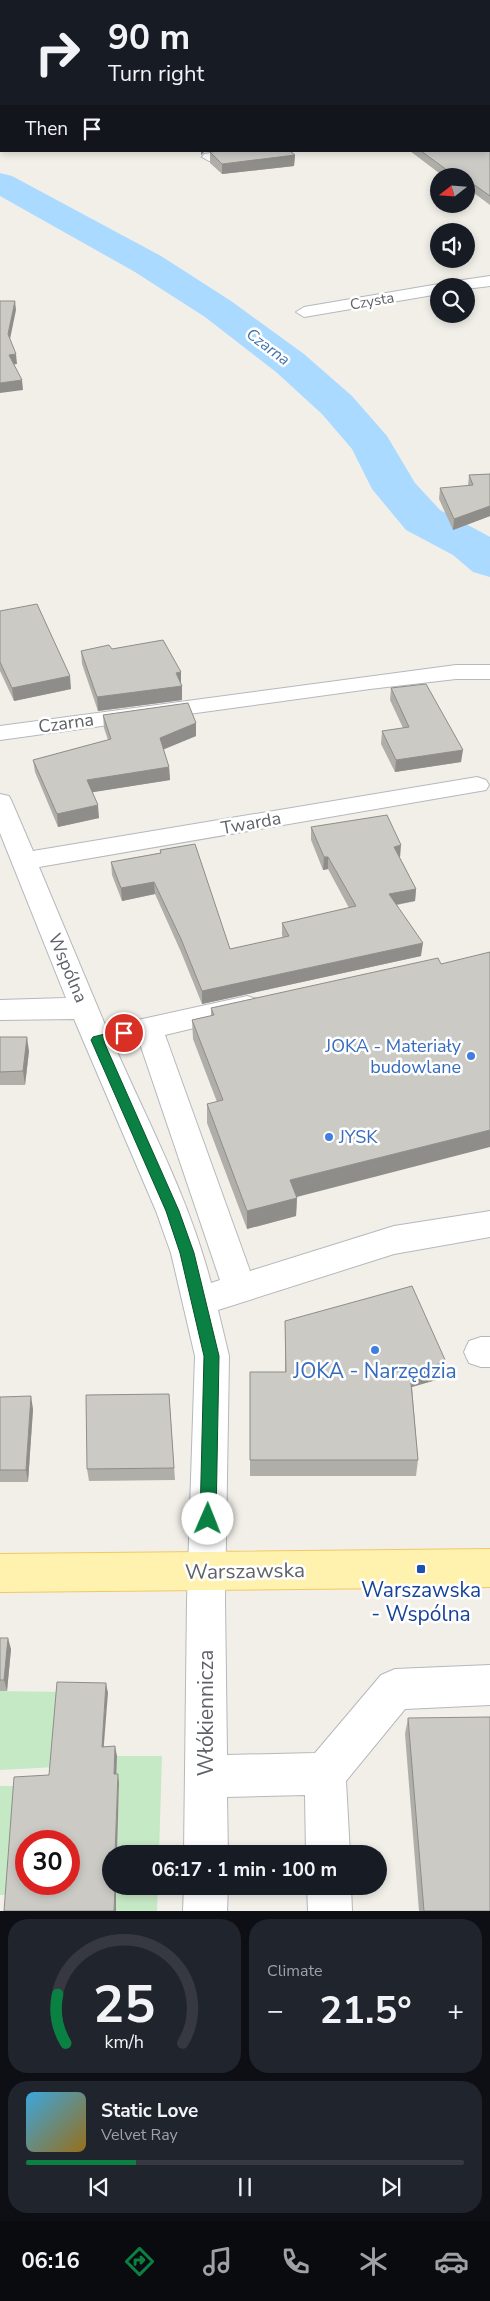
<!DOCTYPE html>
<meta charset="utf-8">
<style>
:root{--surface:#171b24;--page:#20242c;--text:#f1f3f6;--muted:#9ea1a6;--line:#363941;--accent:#0b8043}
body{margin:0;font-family:"Nunito Sans",sans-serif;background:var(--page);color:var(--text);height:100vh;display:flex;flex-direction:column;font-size:19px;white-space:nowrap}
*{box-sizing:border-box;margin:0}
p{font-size:16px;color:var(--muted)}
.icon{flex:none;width:28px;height:28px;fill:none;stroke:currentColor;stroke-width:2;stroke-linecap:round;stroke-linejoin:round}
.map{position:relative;height:1911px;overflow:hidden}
.details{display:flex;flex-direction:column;gap:8px;padding:8px;background:#0d0f14;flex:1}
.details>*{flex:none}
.banner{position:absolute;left:0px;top:0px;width:490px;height:152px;box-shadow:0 2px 8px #0003;background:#171b24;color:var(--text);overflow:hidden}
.needle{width:32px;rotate:253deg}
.tools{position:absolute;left:430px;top:168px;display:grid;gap:10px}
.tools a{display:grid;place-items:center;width:45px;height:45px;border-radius:50%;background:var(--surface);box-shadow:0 2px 8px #0003;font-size:25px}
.speed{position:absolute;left:15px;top:1830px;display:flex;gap:10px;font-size:25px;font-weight:700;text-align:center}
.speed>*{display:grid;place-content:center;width:65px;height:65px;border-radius:50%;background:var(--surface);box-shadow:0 2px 8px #0003;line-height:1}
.speed .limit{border:8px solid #d22;background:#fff;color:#111}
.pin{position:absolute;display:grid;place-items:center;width:42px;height:42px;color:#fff;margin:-21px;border:2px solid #fff;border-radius:50%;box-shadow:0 1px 5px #0007}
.me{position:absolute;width:55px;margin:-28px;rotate:1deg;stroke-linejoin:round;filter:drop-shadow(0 0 4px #0008)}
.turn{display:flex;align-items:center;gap:18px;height:105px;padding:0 25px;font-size:22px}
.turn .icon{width:65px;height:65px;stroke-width:2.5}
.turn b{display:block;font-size:35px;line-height:42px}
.then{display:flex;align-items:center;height:48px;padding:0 25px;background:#0003;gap:10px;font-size:19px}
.big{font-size:38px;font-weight:700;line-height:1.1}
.details .card{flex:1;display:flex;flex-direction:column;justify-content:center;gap:8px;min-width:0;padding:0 18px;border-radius:20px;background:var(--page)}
.details .dial{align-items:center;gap:0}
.dial svg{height:130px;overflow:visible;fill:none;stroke:var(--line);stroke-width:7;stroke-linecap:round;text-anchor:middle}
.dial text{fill:var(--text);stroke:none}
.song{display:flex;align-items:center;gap:15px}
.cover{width:60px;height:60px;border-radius:8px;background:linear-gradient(135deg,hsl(200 70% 55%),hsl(40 70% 35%))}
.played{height:5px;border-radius:2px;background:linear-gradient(90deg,var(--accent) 25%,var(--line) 25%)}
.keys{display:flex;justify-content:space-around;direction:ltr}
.heat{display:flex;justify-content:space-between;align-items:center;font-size:28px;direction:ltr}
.details .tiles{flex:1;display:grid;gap:8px;grid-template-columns:1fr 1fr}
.card:last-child{grid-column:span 2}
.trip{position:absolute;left:102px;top:1845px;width:285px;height:50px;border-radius:25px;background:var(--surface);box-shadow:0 2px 8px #0003;font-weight:700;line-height:50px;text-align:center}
.tab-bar{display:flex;height:80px;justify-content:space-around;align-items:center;background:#090b0e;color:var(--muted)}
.tab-bar .icon{width:35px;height:35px}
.tab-bar .on{color:var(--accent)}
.tab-bar b{font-size:22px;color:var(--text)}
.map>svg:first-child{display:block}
</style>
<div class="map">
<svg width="490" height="1911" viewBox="0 0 490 1911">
<rect width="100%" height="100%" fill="#f1efe8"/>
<!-- green -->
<g fill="#c5e8c5">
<polygon points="0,1691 60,1692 104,1752 117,1756 162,1756 159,1854 117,1854 119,1783 56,1767 0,1770"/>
<polygon points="0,1786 17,1786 8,1895 0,1895"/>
<polygon points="116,1886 158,1886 157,1911 116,1911"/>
</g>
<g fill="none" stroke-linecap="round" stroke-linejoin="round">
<!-- river -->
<polygon fill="#aadaff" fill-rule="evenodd" points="0,173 12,176 161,256 231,301 304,354 352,396 387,436 415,483 440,510 490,537 490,577 473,572 453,555 406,530 372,489 352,449 322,414 276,372 205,317 135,272 0,196"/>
<!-- minor casing -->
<g stroke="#b5b8bc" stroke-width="2">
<g id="minor">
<polygon points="224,151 268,151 261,155 209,161 202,157 204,154"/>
<polygon points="490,276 490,286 466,289 466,286 448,286 456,281"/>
<polygon points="439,284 445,286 439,286 439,294 304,317 296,312 304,307"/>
<polygon points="456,665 490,665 490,679 456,679 370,689 0,740 0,726"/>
<path d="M477,777L486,780L489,785L486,790L39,867L106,1027L247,996L257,999L261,1006L257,1013L165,1035L250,1271L394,1226L490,1211V1237L394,1254L218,1310L229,1356L225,1601L227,1755L315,1753L381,1675L395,1669L490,1665V1705L405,1709L346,1781L350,1854H306L305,1795L227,1797L228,1854H184L187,1601L195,1356L171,1253L156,1211L74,1019L0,1020V1000L66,998L0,833V794L9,796L12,802L33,851ZM139,1041L220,1280L211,1283C190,1201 149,1124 115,1047Z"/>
<polygon points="481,1337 490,1337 490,1367 481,1367 469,1363 464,1352 469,1341"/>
<polygon points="184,1886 228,1886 227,1911 183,1911"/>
<polygon points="307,1886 351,1886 352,1911 308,1911"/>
</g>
</g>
<!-- major casing -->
<g stroke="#f2c960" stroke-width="2">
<polygon id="major" points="490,1549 490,1587 0,1592 0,1554"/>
</g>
<!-- minor -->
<use href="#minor" fill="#fff" fill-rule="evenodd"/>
<!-- major -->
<use href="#major" fill="#fff2af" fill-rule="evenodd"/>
</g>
<!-- wall -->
<g fill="#afaea9">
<polygon points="489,36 490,37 490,87 489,87 490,90 490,118 489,118 490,121 490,205 466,187 466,176 443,176 410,151 489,151"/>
<polygon points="210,152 295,155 294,166 222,174 210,163"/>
<polygon points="490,474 490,516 453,530 439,499 440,488 468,486 469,475"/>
<polygon points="0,611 71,689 14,701 0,671"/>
<polygon points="112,649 181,685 182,700 98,711 82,664 81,651"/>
<polygon points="391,688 461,762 395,772 381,744 382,731 403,728 390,700"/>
<polygon points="103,715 196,723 196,736 163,749 169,767 170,780 92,792 99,818 58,827 35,772 33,760 108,740 104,728"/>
<polygon points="311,827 400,858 416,889 415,901 397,905 421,956 202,1004 181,952 155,894 122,901 112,875 111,862 160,853 160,850 230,949 283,938 282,935 282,923 349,908 328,869 323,870 311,840"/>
<polygon points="211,1008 297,1197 296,1216 247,1229 207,1123 207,1104 217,1102 193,1039 192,1020 211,1016"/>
<polygon points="0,1037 29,1051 25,1085 0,1085"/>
<polygon points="285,1321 443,1378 412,1387 418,1460 416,1476 250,1476 250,1372 285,1372"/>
<polygon points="169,1394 175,1480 89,1481 87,1469"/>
<polygon points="0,1397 33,1409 28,1482 0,1482"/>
<polygon points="0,1638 11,1649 7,1691 0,1691"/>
<polygon points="408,1718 490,1911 419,1911 405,1734"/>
</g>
<!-- shaded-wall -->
<g fill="#8f8d8a">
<rect x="0" y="35" width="1" height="7"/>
<polygon points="201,151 210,151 204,152 201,155"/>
<polygon points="295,155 294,166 222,174 222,164"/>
<polygon points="15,301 16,310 9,344 8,334"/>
<polygon points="16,354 17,364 10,365 9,355"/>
<polygon points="22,380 23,390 0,393 0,383"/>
<polygon points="490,506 490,516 453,530 454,519"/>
<polygon points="181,672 181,685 176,673"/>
<polygon points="70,676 71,689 14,701 12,688"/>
<polygon points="182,686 182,700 98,711 97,697"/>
<polygon points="196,723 196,736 160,751 160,738"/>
<polygon points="463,750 461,762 395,772 396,760"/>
<polygon points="169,767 170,780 88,793 87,780"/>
<polygon points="98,805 99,818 58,827 57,814"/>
<polygon points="401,845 400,858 394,847"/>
<polygon points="324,857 328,857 328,869 323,870"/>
<polygon points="154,882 155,894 122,901 121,888"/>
<polygon points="416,889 415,901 388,906 389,894"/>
<polygon points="423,943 421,956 202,1004 202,991"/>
<polygon points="27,1037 29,1051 25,1085 23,1071"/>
<polygon points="490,1130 490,1147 289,1199 290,1180"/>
<polygon points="297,1198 296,1216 247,1229 247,1211"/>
<polygon points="446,1362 443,1378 408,1388 410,1372"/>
<polygon points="31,1396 33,1409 28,1482 26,1470"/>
<polygon points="8,1638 11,1649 7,1691 4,1680"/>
<polygon points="106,1683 108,1693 103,1756 102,1747"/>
<polygon points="115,1746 117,1756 116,1784 114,1774"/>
<polygon points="118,1774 119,1783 117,1854 115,1854"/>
<polygon points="115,1886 116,1886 116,1911 114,1911"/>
</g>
<!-- building -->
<g fill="#cccac5" stroke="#8f8d8a" fill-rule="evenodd">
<polygon points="0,0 490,0 490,28 489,32 489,1 1,1 1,35 0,35"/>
<polygon points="489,36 490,37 490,80 489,80"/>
<polygon points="489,85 490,90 490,111 489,111"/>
<polygon points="489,116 490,121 490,196 466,179 466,176 455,176 421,151 489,151"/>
<polygon points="221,151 290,151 295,155 222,164 210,152"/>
<polygon points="0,301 15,301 8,334 16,354 9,355 22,380 0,383"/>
<polygon points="490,474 490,506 454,519 440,488 473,485 469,475"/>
<polygon points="37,604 70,676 12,688 0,662 0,611"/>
<polygon points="163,640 181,672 176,673 182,686 97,697 81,651 109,645 112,649"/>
<polygon points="426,684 463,750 396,760 382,731 409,727 391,688"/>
<polygon points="188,703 196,723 160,738 169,767 87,780 98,805 57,814 33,760 111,739 103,715"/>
<polygon points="387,815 401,845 394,847 416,889 389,894 423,943 202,991 181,939 154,882 121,888 111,862 161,853 160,850 195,844 230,949 289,936 282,923 356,906 328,857 324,857 311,827"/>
<polygon points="490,952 490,1130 290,1180 297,1198 247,1211 207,1104 223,1100 192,1020 214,1015 211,1008 438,958 441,964"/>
<polygon points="0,1037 27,1037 23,1071 0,1072"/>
<polygon points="412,1286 446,1362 410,1372 418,1460 250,1460 250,1372 286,1372 285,1321"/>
<polygon points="169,1394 174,1468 87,1469 86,1395"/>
<polygon points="31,1396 26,1470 0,1470 0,1397"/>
<polygon points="0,1638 8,1638 4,1680 0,1680"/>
<path d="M57,1682L106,1683L102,1747L115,1746L114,1774H118L115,1854H111V1886H115L114,1911H4L14,1777L49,1775ZM26,1841H69V1884H26Z"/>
<polygon points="490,1717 490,1911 424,1911 408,1718"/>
</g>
<!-- route -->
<polygon fill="#0b8043" stroke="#07532c" points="124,1029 130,1033 128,1036 104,1042 179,1211 194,1253 219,1356 216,1519 213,1524 208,1526 202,1524 200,1519 204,1356 180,1253 166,1211 91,1040 93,1037"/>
<!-- markers -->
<g fill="#3f7fe0" stroke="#fff" stroke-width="2">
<circle cx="471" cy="1056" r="5"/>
<circle cx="329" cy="1137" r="5"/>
<circle cx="375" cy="1350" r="5"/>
</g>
<rect fill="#1a4fb4" stroke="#fff" stroke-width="2" x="416" y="1564" width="10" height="10" rx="2.5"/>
<g text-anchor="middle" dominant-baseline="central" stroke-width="5" stroke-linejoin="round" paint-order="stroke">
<!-- far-street labels -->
<g font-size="15" fill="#5f6368" stroke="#fff">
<text transform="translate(372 301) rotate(-10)">Czysta</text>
</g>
<!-- far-water labels -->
<g font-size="16" font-style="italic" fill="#4174aa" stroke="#fff">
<text transform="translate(268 347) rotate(37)">Czarna</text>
</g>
<!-- street labels -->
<g font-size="18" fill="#5f6368" stroke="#fff">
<text transform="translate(66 723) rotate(-8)">Czarna</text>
<text transform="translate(251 823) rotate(-10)">Twarda</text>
<text transform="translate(68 968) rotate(67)">Wspólna</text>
</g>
<!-- shop labels -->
<g font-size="18" fill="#366cbe" stroke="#fff" text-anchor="end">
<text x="461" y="1046">JOKA - Materiały<tspan x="461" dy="21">budowlane</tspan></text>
<text x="339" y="1137" text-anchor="start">JYSK</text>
</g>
<!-- near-shop labels -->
<g font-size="21" fill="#366cbe" stroke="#fff">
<text x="375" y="1371">JOKA - Narzędzia</text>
</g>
<!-- near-street labels -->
<g font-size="21" fill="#5f6368" stroke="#fff">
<text transform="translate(245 1571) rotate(-1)">Warszawska</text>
<text transform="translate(206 1713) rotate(-90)">Włókiennicza</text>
</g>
<!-- near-transit labels -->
<g font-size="21" fill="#164399" stroke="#fff">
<text x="421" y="1590">Warszawska<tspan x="421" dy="24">- Wspólna</tspan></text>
</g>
</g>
</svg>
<div class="tools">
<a><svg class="needle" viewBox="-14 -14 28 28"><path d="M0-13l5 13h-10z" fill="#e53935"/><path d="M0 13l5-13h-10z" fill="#9ea1a6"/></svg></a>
<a><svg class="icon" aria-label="sound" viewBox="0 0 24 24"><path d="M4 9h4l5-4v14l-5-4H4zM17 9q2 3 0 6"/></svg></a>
<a><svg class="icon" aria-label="search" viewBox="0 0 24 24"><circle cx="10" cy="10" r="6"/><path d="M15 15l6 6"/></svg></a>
</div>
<div class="speed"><div class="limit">30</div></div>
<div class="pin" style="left:124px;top:1033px;background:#d93025"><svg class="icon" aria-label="arrive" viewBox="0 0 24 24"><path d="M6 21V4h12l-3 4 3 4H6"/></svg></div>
<svg class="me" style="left:208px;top:1519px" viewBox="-20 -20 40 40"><circle r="19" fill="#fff"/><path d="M0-13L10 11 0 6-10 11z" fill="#0b8043"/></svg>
<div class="trip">06:17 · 1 min · 100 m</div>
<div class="banner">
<div class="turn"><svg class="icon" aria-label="right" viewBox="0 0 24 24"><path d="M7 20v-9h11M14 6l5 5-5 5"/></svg><div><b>90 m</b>Turn right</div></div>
<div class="then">Then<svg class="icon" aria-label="arrive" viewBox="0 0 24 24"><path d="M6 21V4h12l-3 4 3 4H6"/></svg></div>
</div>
</div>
<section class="details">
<div class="tiles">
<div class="card dial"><svg viewBox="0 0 100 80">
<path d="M14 69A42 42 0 1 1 86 69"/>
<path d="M14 69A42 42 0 0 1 9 39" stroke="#0b8043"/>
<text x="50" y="56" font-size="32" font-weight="700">25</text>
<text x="50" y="72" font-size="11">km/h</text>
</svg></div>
<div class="card"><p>Climate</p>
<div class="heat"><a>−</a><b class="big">21.5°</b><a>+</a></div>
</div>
<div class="card">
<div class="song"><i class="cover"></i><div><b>Static Love</b><p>Velvet Ray</p></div></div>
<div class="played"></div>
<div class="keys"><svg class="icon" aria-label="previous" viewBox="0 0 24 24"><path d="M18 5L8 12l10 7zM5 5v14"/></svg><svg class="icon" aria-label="pause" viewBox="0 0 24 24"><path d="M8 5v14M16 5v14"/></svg><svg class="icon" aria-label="next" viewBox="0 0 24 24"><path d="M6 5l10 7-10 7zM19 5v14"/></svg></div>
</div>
</div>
</section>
<nav class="tab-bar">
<b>06:16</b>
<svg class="icon on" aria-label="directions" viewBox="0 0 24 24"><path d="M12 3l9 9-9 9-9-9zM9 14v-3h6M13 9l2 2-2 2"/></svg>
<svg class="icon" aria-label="music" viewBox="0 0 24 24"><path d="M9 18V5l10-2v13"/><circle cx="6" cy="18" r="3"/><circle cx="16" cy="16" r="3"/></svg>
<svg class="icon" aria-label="phone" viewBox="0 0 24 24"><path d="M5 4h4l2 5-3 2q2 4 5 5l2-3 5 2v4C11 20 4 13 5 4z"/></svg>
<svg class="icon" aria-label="climate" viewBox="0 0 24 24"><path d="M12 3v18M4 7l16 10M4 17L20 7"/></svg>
<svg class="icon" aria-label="car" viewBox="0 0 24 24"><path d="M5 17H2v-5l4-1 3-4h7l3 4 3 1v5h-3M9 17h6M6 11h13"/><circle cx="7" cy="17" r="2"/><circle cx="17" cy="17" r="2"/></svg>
</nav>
